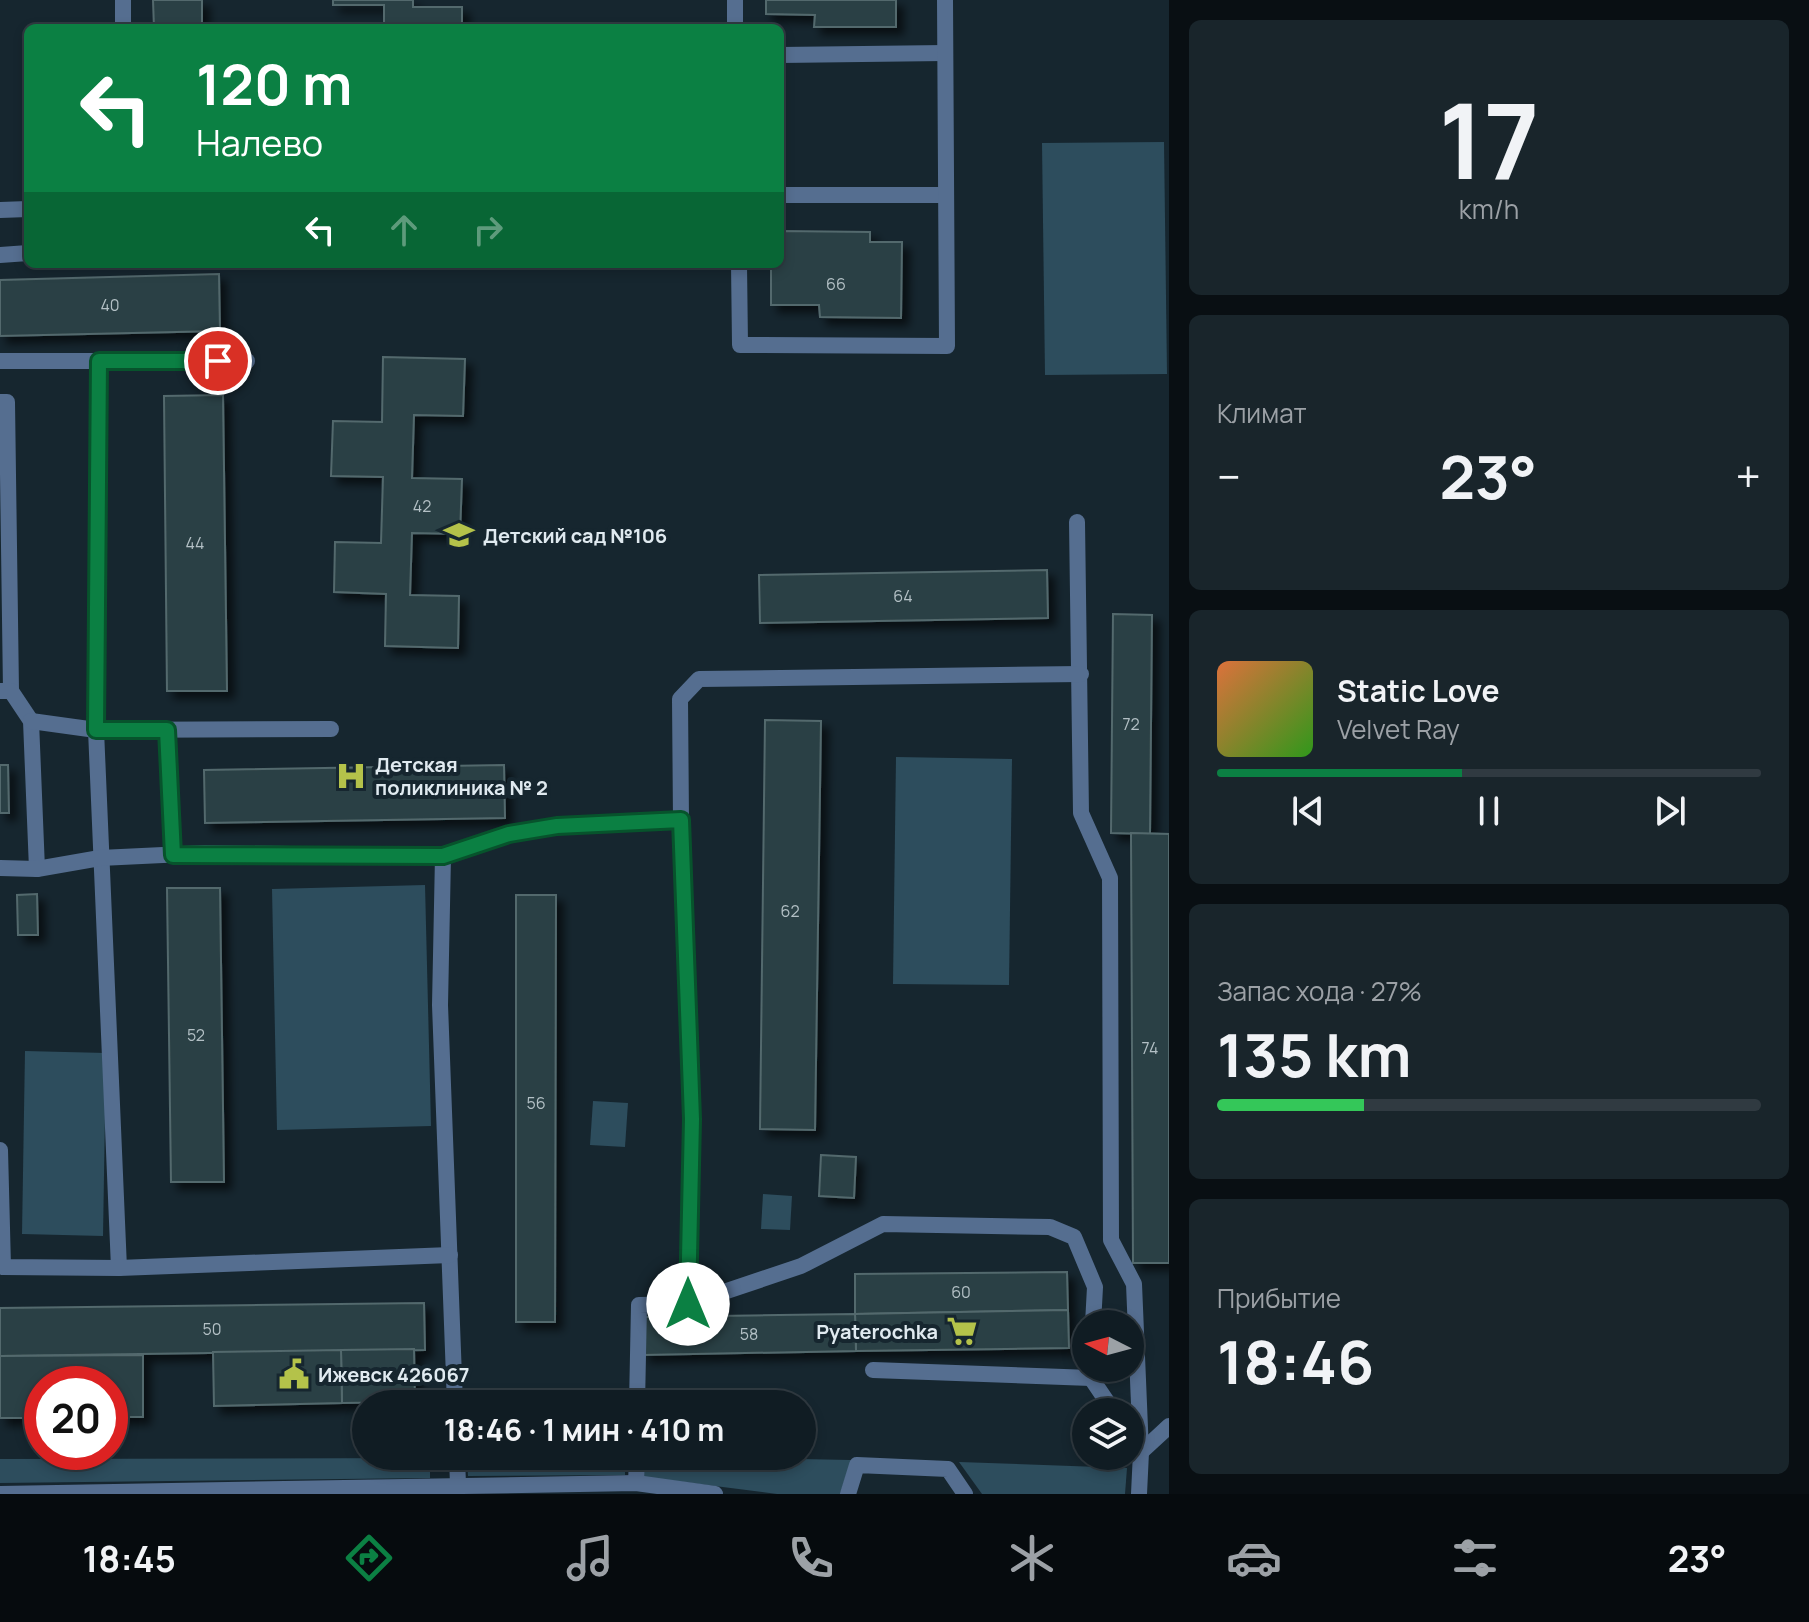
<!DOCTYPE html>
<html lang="ru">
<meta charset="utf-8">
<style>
:root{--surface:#101c23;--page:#19252b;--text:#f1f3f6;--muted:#9ca1a6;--line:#303a41;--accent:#0b8043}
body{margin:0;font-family:Manrope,sans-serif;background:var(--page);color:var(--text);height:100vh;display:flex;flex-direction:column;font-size:30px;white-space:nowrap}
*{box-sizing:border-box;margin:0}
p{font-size:26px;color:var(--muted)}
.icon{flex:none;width:44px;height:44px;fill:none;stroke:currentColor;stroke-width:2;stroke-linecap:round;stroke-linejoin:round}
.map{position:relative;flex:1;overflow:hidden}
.drawer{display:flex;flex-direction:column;gap:20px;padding:20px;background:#090f13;width:640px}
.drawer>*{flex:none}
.top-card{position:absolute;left:24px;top:24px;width:760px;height:244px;border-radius:12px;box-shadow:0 4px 12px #0003,0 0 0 2px var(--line);background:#0b8043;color:#fff;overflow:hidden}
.needle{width:52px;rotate:276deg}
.buttons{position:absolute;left:1072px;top:1310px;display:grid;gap:16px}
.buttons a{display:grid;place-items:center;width:72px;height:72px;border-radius:50%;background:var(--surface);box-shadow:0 4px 12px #0003,0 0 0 2px var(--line);font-size:40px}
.speed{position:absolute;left:24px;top:1366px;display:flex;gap:16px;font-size:40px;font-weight:700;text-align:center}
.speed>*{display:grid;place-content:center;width:104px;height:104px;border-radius:50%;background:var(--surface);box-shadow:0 4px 12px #0003,0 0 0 2px var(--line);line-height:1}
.speed .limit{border:12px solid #d22;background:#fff;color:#111}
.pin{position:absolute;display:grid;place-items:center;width:68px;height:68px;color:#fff;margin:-34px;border:4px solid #fff;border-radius:50%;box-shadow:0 2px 8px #0007}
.me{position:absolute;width:88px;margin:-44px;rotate:0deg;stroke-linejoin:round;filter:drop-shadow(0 0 6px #0008)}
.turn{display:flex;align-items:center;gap:28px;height:168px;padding:0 40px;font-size:36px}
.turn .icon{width:104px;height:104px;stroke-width:2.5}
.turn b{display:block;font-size:56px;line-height:68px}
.lanes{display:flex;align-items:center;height:76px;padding:0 40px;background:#0003;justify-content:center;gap:40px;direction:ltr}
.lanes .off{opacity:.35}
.big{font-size:60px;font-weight:700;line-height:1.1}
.drawer .widget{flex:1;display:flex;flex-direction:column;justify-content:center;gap:12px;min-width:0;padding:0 28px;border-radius:12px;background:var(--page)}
.drawer .dial{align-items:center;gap:0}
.dial b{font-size:104px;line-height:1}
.song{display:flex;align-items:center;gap:24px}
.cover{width:96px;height:96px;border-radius:12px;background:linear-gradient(135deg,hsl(20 70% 55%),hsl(110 70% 35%))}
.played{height:8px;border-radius:4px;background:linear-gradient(90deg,var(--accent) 45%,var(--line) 45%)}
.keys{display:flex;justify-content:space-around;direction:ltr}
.heat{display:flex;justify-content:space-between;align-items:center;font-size:44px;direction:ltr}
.charge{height:12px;border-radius:6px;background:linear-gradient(90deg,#34c759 27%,var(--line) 0)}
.trip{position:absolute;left:352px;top:1390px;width:464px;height:80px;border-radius:40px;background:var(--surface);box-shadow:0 4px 12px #0003,0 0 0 2px var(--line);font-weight:700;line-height:80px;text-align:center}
.tab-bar{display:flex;height:128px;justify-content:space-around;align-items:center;background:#060b0e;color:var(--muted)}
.tab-bar .icon{width:56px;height:56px}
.tab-bar .active{color:var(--accent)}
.tab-bar b{font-size:36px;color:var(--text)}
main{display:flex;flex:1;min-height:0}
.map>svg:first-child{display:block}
</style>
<main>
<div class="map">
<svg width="1169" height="1494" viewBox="0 0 1169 1494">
<defs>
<filter id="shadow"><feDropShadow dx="7" dy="7" stdDeviation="4" flood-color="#0009"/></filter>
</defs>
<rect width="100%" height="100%" fill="#16262f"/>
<!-- green -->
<g fill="#2d4d5d">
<polygon points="1164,142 1167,374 1045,375 1042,143"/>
<polygon points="896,757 1012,759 1009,985 893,984"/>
<polygon points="425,885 431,1126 277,1130 272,889"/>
<polygon points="25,1051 106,1053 103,1236 22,1234"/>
<polygon points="593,1101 628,1103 625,1147 590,1145"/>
<polygon points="763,1194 792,1196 790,1230 761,1229"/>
<polygon points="625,1456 625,1475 468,1476 467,1457"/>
<polygon points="644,1456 851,1460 840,1494 777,1494 644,1477"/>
<polygon points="430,1458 430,1478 0,1483 0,1459"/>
<polygon points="959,1462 1127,1468 1125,1494 982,1494"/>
</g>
<!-- building -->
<g fill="#2b4044" stroke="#53696d" stroke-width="2" filter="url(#shadow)">
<polygon points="153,0 202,0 202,28 154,28"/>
<polygon points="333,0 413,0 413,7 462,7 462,28 384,28 384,5 333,5"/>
<polygon points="766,0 896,0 896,27 814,27 815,15 766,14"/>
<polygon points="780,231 870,232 870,242 902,242 901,318 820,317 819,305 771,305 771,264 780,264"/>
<polygon points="219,274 220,331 0,336 0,280"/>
<polygon points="383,357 465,359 463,416 414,415 412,478 462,479 460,534 412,533 410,595 459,596 458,648 385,646 386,594 334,592 335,542 381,543 383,477 331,476 333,421 382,422"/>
<polygon points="223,395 227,691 167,691 164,396"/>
<polygon points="1047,570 1048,618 760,623 759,575"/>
<polygon points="1113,614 1152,615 1150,834 1111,833"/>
<polygon points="765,720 821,721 815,1130 760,1129"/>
<polygon points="0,765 8,765 9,813 0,813"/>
<polygon points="504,765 505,818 205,823 204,770"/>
<polygon points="1131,833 1169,834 1169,1263 1133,1263"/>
<polygon points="167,888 220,888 224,1182 171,1182"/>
<polygon points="37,894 38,935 18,935 17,895"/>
<polygon points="516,895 556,895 555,1322 516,1322"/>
<polygon points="821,1155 856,1157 854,1198 819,1196"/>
<polygon points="1067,1272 1068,1310 855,1314 855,1274"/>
<polygon points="424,1303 425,1350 0,1356 0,1308"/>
<polygon points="1068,1310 1069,1348 856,1351 855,1314"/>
<polygon points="855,1314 856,1351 643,1355 642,1317"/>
<polygon points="414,1349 415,1402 342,1403 341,1350"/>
<polygon points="341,1350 342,1403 214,1406 213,1352"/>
<polygon points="143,1355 143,1417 110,1417 110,1384 42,1384 42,1418 0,1418 0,1356"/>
</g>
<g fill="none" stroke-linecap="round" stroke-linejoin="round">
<!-- lane -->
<g stroke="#556e90" stroke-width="16">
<polyline points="123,0 123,28"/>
<polyline points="735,0 735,28"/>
<polyline points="780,55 945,53"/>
<polyline points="780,195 946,195"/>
<polyline points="0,210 28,209"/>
<polyline points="0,255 28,253"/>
<polyline points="739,264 740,345 947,346 945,0"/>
<polyline points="0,361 247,361"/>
<polyline points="99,361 96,730 119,1268"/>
<polyline points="0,402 7,402 11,691"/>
<polyline points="1077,522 1081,813 1110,878 1111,1240 1134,1284 1141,1452 1139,1494"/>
<polyline points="0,691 11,691 31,721 37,869"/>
<polyline points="31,721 96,730 331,729"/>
<polyline points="167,730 173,855"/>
<polyline points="443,856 440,1005 455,1404"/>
<polyline points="0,868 37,869 100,858 205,853 443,856 509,834 557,826 681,820"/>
<polyline points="0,1150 3,1267 119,1268 450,1255"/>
<polyline points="688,1304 692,1119 681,820 680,699 699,679 1081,674"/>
<polyline points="873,1370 1091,1378"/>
<polyline points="1091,1370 1091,1378 1114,1412"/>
<polyline points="637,1404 639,1305 688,1304 801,1266 883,1224 1050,1227 1074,1237 1095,1287 1093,1324"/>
<polyline points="1139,1448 1141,1452 1169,1426"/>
<polyline points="457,1456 458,1485"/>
<polyline points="636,1483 637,1456"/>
<polyline points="848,1494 857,1465 948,1469 965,1494"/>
</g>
<!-- street -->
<polyline stroke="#556e90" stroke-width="16" points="0,1494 636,1483 715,1494"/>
</g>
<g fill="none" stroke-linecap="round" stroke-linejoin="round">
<!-- route casing -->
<g stroke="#07532c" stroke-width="20">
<polyline id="route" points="218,361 99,361 96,730 167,730 173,855 443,856 509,834 557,826 681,820 692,1119 688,1304"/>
</g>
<!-- route -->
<use href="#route" stroke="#0b8043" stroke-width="14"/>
</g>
<!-- icons -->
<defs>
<g id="school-bare" transform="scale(2.4)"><path d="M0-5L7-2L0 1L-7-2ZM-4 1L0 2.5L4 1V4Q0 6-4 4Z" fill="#b4c24a" stroke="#16262f" stroke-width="2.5" paint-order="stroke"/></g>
<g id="hospital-bare" transform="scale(2.4)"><path d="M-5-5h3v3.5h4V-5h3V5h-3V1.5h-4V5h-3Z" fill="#b4c24a" stroke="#16262f" stroke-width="2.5" paint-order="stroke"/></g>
<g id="supermarket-bare" transform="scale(2.4)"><path d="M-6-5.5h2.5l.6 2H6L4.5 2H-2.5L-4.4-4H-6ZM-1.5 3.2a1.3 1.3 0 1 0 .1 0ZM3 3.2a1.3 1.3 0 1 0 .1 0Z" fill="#b4c24a" stroke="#16262f" stroke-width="2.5" paint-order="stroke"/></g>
<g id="civic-bare" transform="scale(2.4)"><path d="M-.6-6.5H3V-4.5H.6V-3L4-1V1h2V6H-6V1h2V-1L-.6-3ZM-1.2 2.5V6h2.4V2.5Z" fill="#b4c24a" stroke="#16262f" stroke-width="2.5" paint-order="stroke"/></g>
</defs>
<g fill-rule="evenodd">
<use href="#school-bare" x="459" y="535"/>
<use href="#hospital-bare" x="351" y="776"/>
<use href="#supermarket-bare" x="962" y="1331"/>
<use href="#civic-bare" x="294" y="1374"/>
</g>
<g text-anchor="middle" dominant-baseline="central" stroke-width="8" stroke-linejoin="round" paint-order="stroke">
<!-- number labels -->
<g font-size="16" fill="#b3c0c5">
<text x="836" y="284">66</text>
<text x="110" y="305">40</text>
<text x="422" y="506">42</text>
<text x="195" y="543">44</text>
<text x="903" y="596">64</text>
<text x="1131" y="724">72</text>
<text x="790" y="911">62</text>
<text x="196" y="1035">52</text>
<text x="1150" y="1048">74</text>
<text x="536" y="1103">56</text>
<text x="961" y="1292">60</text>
<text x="212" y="1329">50</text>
<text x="749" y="1334">58</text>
</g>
<!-- poi labels -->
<g font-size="20" font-weight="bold" fill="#e0eaf0" stroke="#16262f" text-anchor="start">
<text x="483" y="535">Детский сад №106</text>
<text x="375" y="764">Детская<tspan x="375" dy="23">поликлиника № 2</tspan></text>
<text x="938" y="1331" text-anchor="end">Pyaterochka</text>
<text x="318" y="1374">Ижевск 426067</text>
</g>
</g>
</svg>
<div class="buttons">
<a><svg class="needle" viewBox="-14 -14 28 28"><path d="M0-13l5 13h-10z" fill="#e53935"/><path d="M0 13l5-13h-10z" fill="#9ca1a6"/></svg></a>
<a><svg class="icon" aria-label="layers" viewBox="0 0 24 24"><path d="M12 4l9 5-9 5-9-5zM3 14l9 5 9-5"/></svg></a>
</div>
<div class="speed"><div class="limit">20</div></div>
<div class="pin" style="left:218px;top:361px;background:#d93025"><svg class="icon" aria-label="arrive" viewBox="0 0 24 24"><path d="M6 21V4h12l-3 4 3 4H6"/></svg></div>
<svg class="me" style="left:688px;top:1304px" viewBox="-20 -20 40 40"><circle r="19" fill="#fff"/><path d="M0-13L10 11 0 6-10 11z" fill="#0b8043"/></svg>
<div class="trip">18:46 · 1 мин · 410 m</div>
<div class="top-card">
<div class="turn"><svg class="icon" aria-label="left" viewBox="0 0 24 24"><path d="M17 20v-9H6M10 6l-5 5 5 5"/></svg><div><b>120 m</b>Налево</div></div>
<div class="lanes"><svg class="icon" aria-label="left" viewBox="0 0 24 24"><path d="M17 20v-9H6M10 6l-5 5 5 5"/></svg><svg class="icon off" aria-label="ahead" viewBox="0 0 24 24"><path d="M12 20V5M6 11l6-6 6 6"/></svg><svg class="icon off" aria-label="right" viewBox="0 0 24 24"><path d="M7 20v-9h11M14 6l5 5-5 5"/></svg></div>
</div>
</div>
<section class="drawer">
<div class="widget dial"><b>17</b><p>km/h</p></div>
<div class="widget"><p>Климат</p>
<div class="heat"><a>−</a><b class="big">23°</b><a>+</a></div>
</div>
<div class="widget">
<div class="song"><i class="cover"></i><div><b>Static Love</b><p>Velvet Ray</p></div></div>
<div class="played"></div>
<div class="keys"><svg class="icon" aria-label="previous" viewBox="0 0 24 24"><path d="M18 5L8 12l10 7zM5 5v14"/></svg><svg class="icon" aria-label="pause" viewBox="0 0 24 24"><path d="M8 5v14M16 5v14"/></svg><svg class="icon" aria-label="next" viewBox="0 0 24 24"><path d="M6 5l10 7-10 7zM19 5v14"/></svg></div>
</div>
<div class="widget"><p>Запас хода · 27%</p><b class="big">135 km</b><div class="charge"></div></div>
<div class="widget"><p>Прибытие</p><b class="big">18:46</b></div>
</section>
</main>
<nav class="tab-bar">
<b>18:45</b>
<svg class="icon active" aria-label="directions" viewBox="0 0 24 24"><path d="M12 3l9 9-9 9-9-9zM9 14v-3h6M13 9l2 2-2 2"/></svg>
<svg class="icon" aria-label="music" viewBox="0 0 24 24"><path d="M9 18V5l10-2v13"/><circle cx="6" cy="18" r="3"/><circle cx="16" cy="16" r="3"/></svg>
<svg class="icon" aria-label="phone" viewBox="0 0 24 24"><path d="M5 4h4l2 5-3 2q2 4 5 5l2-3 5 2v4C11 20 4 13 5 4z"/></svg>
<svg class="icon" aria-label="climate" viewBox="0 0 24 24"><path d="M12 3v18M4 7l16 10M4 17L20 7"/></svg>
<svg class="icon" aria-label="car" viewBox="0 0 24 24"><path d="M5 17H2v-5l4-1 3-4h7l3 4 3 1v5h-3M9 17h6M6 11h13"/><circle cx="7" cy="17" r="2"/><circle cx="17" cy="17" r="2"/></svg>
<svg class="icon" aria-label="filters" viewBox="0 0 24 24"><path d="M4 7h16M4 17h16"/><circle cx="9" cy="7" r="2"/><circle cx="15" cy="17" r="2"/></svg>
<b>23°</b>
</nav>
